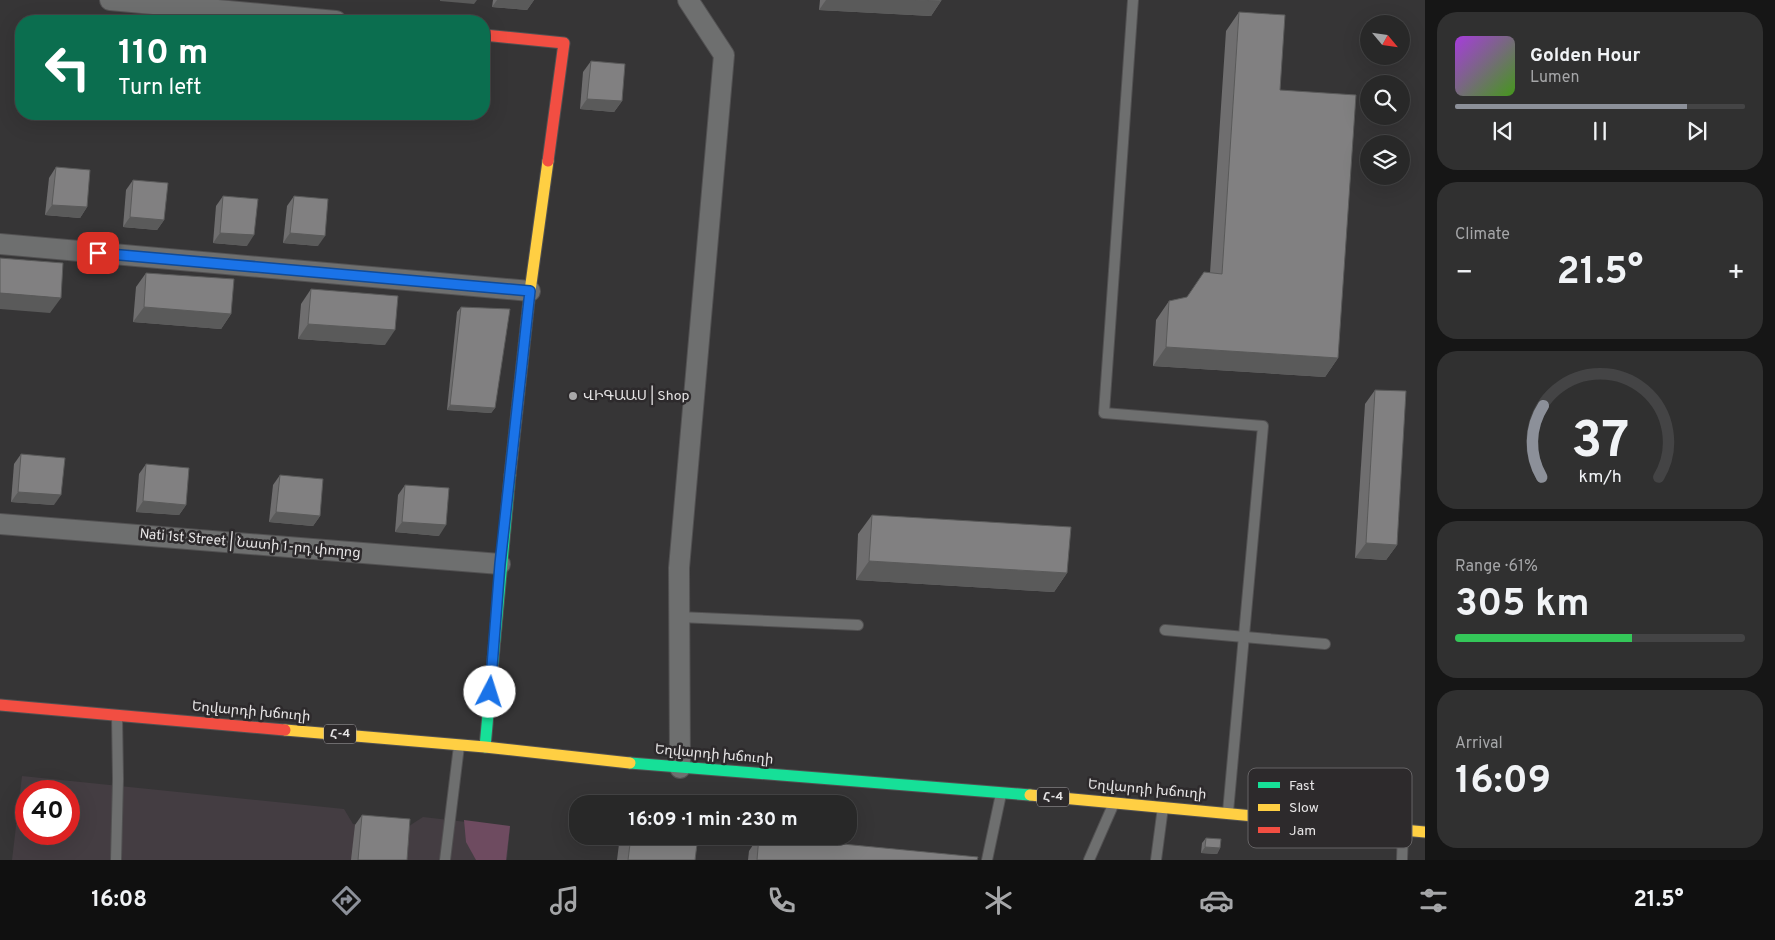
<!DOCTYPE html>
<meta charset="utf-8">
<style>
:root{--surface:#282828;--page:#303030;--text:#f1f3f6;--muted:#a5a6a8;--line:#444445;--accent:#8c9099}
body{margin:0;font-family:Overpass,"Noto Sans Armenian",sans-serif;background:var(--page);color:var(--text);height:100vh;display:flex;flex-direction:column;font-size:19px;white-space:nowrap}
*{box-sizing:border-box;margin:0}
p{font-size:16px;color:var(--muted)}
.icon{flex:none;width:28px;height:28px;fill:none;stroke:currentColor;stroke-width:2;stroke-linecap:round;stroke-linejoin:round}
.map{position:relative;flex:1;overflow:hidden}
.sheet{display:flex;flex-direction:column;gap:12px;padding:12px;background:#161616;width:350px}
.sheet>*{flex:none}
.guide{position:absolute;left:15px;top:15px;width:475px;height:105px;border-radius:20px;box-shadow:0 5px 20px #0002,0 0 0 1px var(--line);background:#0b6e4f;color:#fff;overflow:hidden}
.needle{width:32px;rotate:119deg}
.fabs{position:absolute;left:1360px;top:15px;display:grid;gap:10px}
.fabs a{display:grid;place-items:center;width:50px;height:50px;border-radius:50%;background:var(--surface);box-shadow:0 5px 20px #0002,0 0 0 1px var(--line);font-size:25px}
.speed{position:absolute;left:15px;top:780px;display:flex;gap:10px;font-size:25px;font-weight:700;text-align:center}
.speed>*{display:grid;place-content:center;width:65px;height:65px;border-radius:50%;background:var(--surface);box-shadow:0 5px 20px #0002,0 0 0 1px var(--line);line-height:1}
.speed .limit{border:8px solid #d22;background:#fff;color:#111}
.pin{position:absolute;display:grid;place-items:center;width:42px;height:42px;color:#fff;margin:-21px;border-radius:10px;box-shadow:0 2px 8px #0006}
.me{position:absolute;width:55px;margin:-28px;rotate:5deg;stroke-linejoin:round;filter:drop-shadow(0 0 4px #0008)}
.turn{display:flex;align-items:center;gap:18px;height:105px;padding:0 20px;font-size:22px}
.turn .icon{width:65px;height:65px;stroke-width:2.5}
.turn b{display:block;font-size:35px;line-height:42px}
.big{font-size:38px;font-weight:700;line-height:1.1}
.sheet .card{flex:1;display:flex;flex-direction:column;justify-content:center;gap:8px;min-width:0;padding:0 18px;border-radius:20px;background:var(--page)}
.sheet .dial{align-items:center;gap:0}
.dial svg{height:130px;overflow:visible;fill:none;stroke:var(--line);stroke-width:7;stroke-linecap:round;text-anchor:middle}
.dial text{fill:var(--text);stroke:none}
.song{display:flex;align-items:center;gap:15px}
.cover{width:60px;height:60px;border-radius:8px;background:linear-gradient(135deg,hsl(280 70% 55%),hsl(100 70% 35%))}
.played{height:5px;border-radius:2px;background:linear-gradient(90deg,var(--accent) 80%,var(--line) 80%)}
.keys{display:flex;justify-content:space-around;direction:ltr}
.heat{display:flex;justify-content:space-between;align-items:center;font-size:28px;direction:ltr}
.charge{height:8px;border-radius:4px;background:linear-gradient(90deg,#34c759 61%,var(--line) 0)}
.trip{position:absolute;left:569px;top:795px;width:288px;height:50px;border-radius:20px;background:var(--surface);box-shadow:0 5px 20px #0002,0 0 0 1px var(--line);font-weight:700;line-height:50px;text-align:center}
.menu{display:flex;height:80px;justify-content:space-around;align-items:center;background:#101010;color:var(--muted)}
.menu .icon{width:35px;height:35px}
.menu .selected{color:var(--accent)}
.menu b{font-size:22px;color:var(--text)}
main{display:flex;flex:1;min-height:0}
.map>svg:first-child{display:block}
</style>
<main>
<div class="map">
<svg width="1425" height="860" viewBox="0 0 1425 860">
<rect width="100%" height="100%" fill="#363536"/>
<!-- built -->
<path fill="#443d42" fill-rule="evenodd" d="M22,776L344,809L353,824L406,828L423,817L510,827L507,860H12ZM26,791H69V834H26Z"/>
<!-- green -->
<polygon fill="#6e4b60" points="464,820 510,826 506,860 476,860 466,842"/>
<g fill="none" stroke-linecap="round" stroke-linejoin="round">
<!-- lane casing -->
<g stroke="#525152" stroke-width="12">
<g id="lane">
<polyline points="1133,0 1104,413 1263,426 1228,812"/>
<polyline points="679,617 858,625"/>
<polyline points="1165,630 1325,644"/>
<polyline points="116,860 118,779 117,716"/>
<polyline points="445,860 459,746"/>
<polyline points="987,860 1001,794"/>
<polyline points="1089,860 1114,803"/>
<polyline points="1156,860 1163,807"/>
<polyline points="1402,860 1403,831"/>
</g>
</g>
<!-- street casing -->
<g stroke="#525152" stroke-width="22">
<g id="street">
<polyline points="110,0 336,21"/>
<polyline points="0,244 530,291"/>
<polyline points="0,524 500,564"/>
<polyline points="680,768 679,568 724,55 688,0"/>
</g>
</g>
<!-- fast casing -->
<g stroke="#525152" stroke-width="13">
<g id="fast">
<polyline points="485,747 510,475"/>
<polyline points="630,763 1030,795"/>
</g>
</g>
<!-- slow casing -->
<g stroke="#525152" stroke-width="13">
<g id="slow">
<polyline points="510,475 530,291 548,161"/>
<polyline points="285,730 485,747 630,763"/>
<polyline points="1030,795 1425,832"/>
</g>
</g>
<!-- jam casing -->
<g stroke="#525152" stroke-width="13">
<g id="jam">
<polyline points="484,35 564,43 548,161"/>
<polyline points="0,705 285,730"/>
</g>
</g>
<!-- lane -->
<use href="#lane" stroke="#6e6f6f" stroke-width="10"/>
<!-- street -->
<use href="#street" stroke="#6e6f6f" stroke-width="20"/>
<!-- fast -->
<use href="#fast" stroke="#16e098" stroke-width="11"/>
<!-- slow -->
<use href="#slow" stroke="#ffcf43" stroke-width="11"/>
<!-- jam -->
<use href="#jam" stroke="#f24e42" stroke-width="11"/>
</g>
<!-- wall -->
<g fill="#6f6e6f">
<polygon points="493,0 534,0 527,10 492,7"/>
<polygon points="820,0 941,0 941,1 931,16 819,10"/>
<polygon points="1239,12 1280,90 1338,358 1325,377 1153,366 1156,320 1169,301 1187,297 1210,273 1226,31"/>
<polygon points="591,61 622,101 614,112 580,109 583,72"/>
<polygon points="56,167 87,207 80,218 45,215 49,178"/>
<polygon points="133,180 164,220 157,230 123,227 126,190"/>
<polygon points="223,196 247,246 213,243 216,206"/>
<polygon points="294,196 318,246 283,243 287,206"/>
<polygon points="146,273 231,314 221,329 133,322 136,287"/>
<polygon points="311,289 385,345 298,339 301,304"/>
<polygon points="461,307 495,408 491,413 447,410 457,312"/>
<polygon points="1375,390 1397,545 1386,560 1355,558 1365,404"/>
<polygon points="21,454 54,505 11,502 14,464"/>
<polygon points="146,464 186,505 179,515 136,512 139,474"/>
<polygon points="280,475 320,516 313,526 269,522 273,485"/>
<polygon points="405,485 439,536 395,532 398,495"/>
<polygon points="872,515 1067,573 1054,592 856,580 858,534"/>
<polygon points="362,815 407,860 351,860 355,825"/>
<polygon points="620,836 698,836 695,860 617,860"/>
<polygon points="759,836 977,860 748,860 749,851"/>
<polygon points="1206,838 1220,848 1217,854 1201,853 1202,843"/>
</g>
<!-- shaded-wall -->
<g fill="#5a5a5a">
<polygon points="440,0 477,0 474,4 440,1"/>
<polygon points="497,0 534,0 527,10 492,7"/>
<polygon points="826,0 915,0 941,1 931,16 819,10"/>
<polygon points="587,99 622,101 614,112 580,109"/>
<polygon points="52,205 87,207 80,218 45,215"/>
<polygon points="130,217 164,220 157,230 123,227"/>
<polygon points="220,233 254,235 247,246 213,243"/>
<polygon points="290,233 325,236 318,246 283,243"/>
<polygon points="0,293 61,298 50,313 0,309"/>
<polygon points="144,307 231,314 221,329 133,322"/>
<polygon points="308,324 395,330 385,345 298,339"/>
<polygon points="1166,347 1338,358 1325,377 1153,366"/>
<polygon points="450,405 495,408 491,413 447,410"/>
<polygon points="18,492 61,495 54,505 11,502"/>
<polygon points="143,501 186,505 179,515 136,512"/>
<polygon points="276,512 320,516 313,526 269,522"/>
<polygon points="402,522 446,525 439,536 395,532"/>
<polygon points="1366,543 1397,545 1386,560 1355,558"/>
<polygon points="869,561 1067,573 1054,592 856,580"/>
<polygon points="1205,847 1220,848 1217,854 1201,853"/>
</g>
<!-- building -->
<g fill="#818081" stroke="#5a5a5a">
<polygon points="915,0 941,0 941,1"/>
<polygon points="1239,12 1285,15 1280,90 1356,95 1338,358 1166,347 1169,301 1187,297 1204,272 1222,274"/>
<polygon points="175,19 201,21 175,21"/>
<polygon points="591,61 625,64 622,101 587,99"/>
<polygon points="56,167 90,170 87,207 52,205"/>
<polygon points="133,180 168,183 164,220 130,217"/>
<polygon points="223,196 258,199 254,235 220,233"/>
<polygon points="294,196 328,199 325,236 290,233"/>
<polygon points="0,258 63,263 61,298 0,293"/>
<polygon points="146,273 234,279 231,314 144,307"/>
<polygon points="311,289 398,296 395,330 308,324"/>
<polygon points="461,307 510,309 495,408 450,405"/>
<polygon points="1375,390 1406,391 1397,545 1366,543"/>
<polygon points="21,454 65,458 61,495 18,492"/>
<polygon points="146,464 189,468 186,505 143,501"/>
<polygon points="280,475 323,479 320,516 276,512"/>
<polygon points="405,485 449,488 446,525 402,522"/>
<polygon points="872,515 1071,527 1067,573 869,561"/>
<polygon points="362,815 410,819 407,860 358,860"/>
<polygon points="631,836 698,836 695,860 628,860"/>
<polygon points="759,836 978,857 977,860 757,860"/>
<polygon points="1206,838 1221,839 1220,848 1205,847"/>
</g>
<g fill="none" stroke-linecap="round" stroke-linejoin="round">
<!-- route casing -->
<g stroke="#114b97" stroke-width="12">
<polyline id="route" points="98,253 530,291 500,564 490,692"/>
</g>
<!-- route -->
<use href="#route" stroke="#1a73e8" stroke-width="9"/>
</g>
<!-- markers -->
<circle fill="#a8a7a8" stroke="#2d2a2c" stroke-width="2" cx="573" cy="396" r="5"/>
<g text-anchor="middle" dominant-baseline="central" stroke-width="5" stroke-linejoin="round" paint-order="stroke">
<!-- shield labels -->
<g fill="#2d2a2c" stroke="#aeacae" stroke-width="1">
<rect x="324" y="724.5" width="32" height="19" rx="4"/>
<rect x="1037" y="787.5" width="32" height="19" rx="4"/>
</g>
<g font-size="12" font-weight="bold" fill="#e6e4e5">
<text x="340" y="734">Հ-4</text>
<text x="1053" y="797">Հ-4</text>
</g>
<!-- poi labels -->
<g font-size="14" fill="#e6e4e5" stroke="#2d2a2c" text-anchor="start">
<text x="583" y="396">ՎԻԳԱԱՍ | Shop</text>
</g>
<!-- street labels -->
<g font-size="14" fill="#e6e4e5" stroke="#2d2a2c">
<text transform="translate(250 544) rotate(5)">Nati 1st Street | Նատի 1-րդ փողոց</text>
<text transform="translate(251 712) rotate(5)">Եղվարդի խճուղի</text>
<text transform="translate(714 755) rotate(5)">Եղվարդի խճուղի</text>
<text transform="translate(1147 790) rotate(5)">Եղվարդի խճուղի</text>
</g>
</g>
<!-- legend -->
<rect x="1248" y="768" width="164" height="80" rx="8" fill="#2d2a2c" stroke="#646264" stroke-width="1"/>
<rect x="1258" y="782" width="22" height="6" fill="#16e098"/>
<rect x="1258" y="804" width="22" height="7" fill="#ffcf43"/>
<rect x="1258" y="827" width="22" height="6" fill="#f24e42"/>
<g font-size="14" fill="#e6e4e5">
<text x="1289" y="790">Fast</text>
<text x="1289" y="812">Slow</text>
<text x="1289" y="835">Jam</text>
</g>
</svg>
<div class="fabs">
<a><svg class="needle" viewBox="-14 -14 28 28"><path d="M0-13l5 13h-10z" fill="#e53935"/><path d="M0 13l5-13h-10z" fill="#a5a6a8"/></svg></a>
<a><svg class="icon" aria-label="search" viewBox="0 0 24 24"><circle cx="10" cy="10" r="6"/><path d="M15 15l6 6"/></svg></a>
<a><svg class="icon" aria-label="layers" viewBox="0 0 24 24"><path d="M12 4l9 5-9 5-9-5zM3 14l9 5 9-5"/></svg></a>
</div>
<div class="speed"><div class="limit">40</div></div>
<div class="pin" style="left:98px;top:253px;background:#d93025"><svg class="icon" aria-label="arrive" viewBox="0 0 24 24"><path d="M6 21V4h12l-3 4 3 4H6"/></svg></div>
<svg class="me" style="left:490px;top:692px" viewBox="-20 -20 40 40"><circle r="19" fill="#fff"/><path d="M0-13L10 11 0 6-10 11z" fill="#1a73e8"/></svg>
<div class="trip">16:09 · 1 min · 230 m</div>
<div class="guide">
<div class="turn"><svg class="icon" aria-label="left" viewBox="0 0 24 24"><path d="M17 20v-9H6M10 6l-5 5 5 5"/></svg><div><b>110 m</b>Turn left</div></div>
</div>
</div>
<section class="sheet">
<div class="card">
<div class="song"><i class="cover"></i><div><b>Golden Hour</b><p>Lumen</p></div></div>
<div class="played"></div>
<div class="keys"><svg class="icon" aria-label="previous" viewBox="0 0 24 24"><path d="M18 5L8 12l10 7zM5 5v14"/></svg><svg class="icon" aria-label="pause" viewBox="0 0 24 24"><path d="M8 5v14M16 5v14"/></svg><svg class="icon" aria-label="next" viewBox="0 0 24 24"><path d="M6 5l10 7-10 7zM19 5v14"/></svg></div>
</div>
<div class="card"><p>Climate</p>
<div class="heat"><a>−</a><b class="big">21.5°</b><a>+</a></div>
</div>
<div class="card dial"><svg viewBox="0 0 100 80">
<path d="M14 69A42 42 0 1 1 86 69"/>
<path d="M14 69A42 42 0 0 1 15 25" stroke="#8c9099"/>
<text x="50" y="56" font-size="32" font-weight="700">37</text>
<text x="50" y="72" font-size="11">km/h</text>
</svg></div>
<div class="card"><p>Range · 61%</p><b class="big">305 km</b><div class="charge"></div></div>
<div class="card"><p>Arrival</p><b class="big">16:09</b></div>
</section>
</main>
<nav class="menu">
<b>16:08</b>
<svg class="icon selected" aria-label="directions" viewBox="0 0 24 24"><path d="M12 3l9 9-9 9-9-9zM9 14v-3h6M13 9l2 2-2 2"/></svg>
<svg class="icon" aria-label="music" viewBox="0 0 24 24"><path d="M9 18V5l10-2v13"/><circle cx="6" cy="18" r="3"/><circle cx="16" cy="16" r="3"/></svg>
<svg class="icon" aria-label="phone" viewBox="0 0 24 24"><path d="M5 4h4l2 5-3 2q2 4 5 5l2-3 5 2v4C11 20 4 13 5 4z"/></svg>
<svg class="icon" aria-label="climate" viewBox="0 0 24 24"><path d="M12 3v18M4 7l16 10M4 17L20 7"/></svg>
<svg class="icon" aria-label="car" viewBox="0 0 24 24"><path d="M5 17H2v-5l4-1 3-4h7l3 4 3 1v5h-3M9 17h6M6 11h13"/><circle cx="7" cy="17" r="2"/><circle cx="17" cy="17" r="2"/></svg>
<svg class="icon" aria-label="filters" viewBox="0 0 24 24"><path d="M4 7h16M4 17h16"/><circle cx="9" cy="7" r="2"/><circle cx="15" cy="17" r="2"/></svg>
<b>21.5°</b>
</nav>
